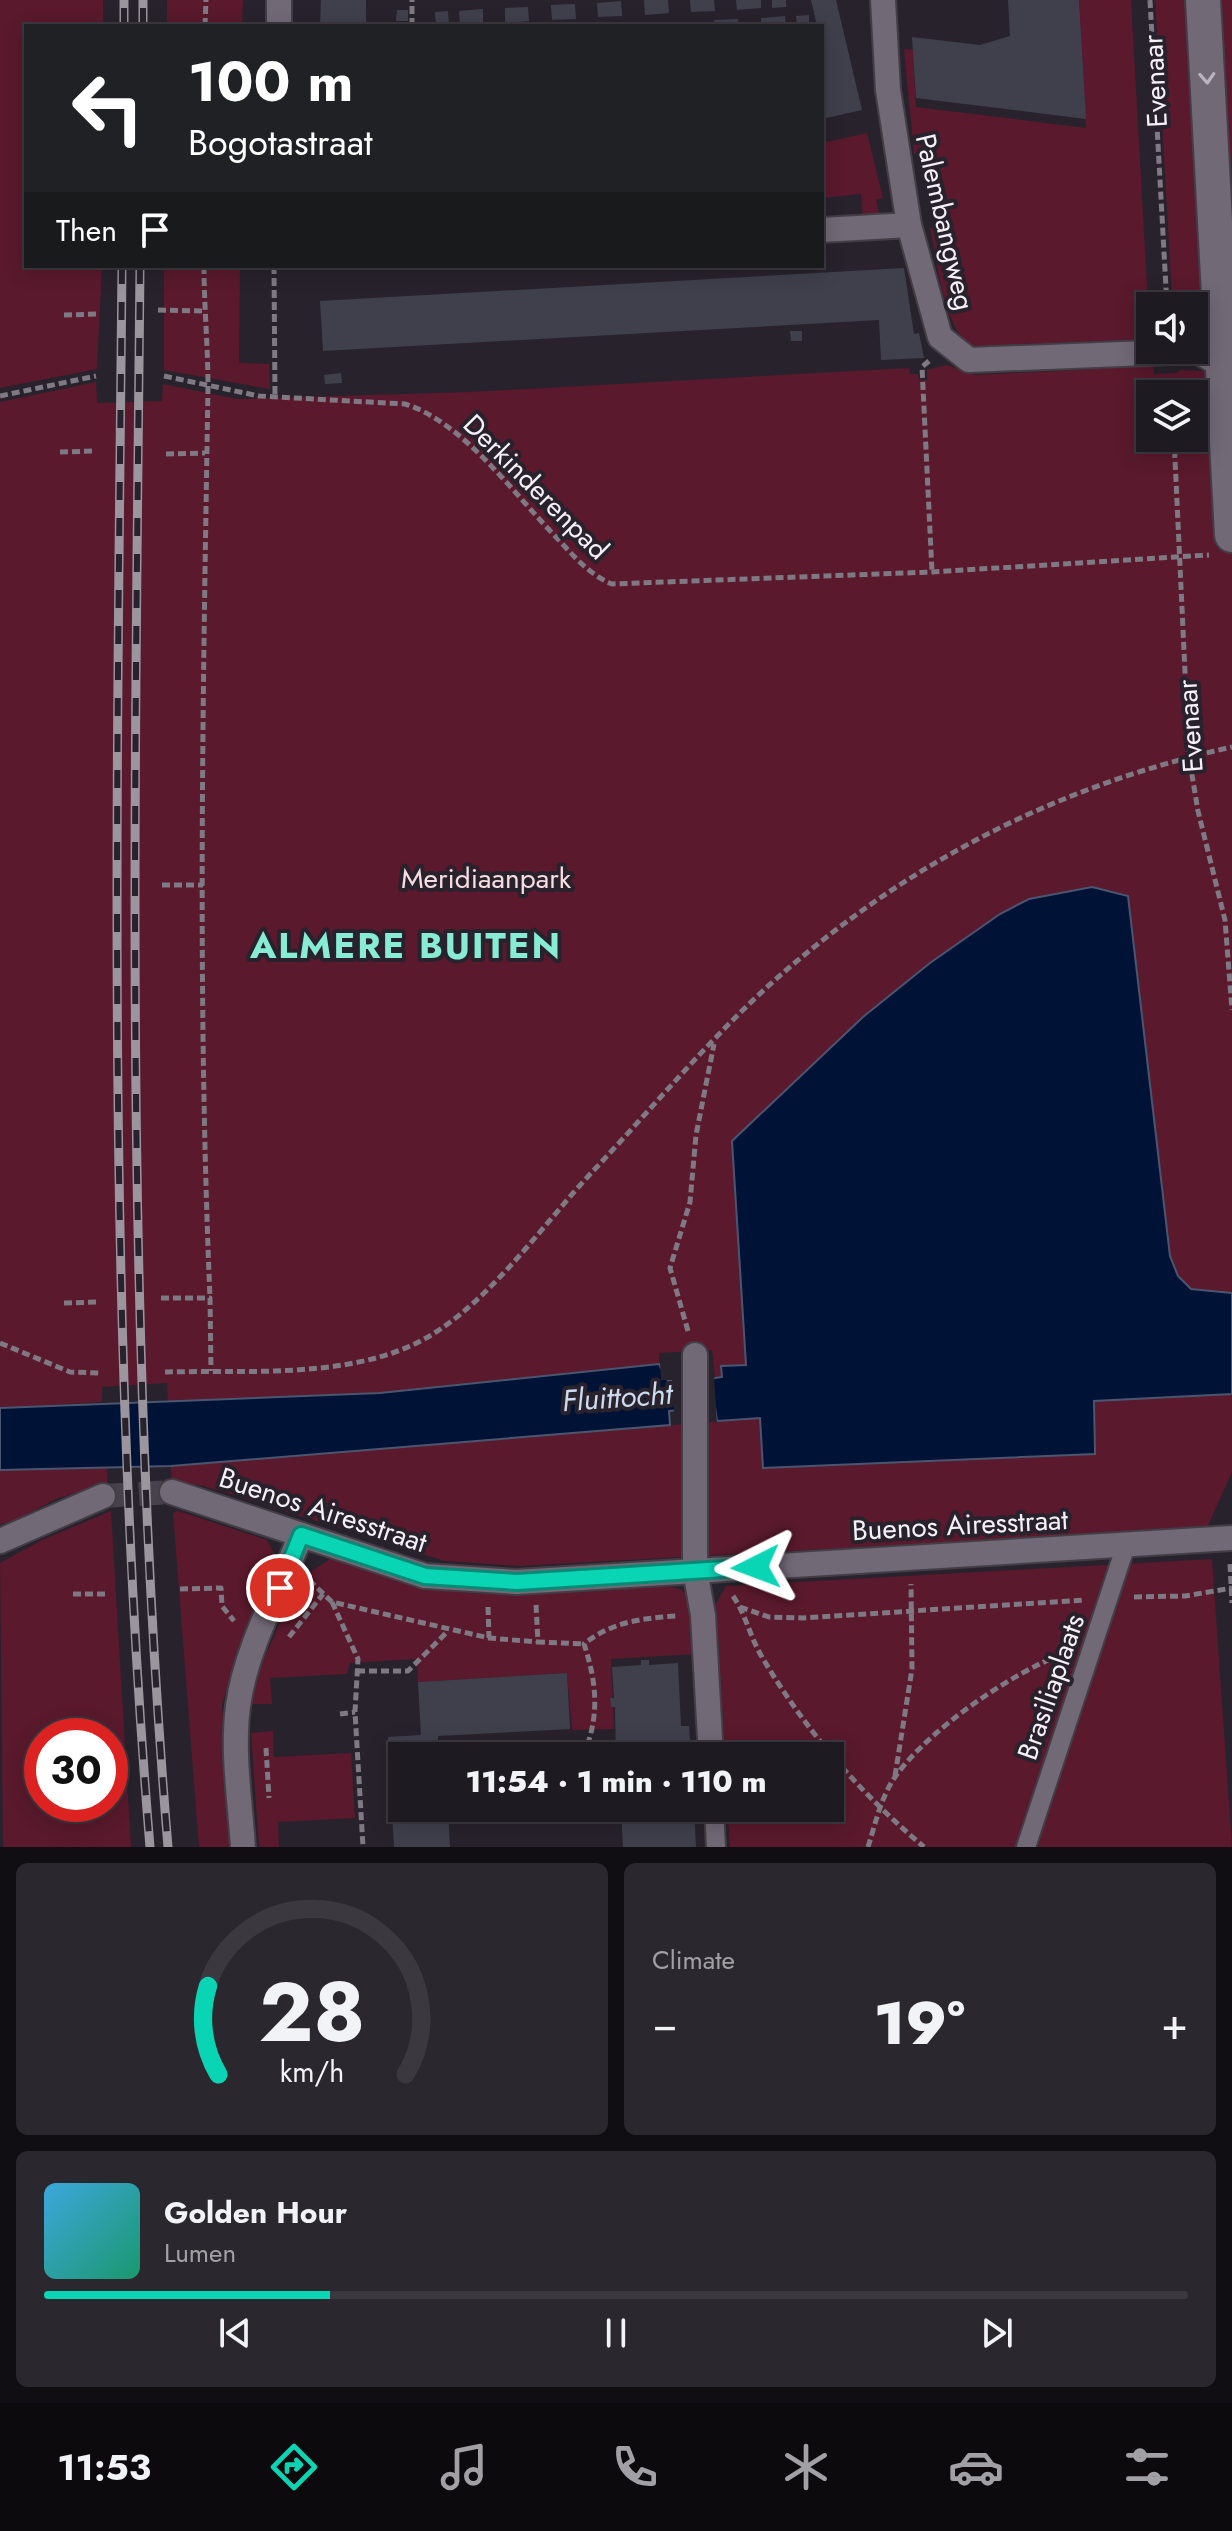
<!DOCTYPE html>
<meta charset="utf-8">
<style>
:root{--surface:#1e1a21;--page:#2b272e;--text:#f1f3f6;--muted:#a1a1a5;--line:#3c383f;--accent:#09d5b5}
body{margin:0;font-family:Jost,sans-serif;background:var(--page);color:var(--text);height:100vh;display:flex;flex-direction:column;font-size:30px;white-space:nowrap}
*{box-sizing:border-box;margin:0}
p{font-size:26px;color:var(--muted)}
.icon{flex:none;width:44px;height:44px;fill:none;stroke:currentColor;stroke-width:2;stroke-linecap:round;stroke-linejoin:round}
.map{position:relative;height:1847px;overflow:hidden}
.details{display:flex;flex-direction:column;gap:16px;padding:16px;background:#100e12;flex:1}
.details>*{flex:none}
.banner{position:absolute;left:24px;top:24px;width:800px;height:244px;border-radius:0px;box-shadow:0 4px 20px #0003,0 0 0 2px var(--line);background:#202124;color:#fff;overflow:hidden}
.buttons{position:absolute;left:1136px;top:292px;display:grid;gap:16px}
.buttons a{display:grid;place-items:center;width:72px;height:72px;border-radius:0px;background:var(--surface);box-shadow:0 4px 20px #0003,0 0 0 2px var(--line);font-size:40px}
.speed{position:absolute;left:24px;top:1718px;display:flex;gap:16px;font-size:40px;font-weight:700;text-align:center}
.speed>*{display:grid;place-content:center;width:104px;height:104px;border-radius:50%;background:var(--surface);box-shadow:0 4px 20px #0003,0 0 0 2px var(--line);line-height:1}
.speed .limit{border:12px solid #d22;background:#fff;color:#111}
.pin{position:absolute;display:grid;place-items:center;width:68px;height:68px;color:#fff;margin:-34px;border:4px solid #fff;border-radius:50%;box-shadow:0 2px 8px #0007}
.me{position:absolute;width:88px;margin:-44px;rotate:267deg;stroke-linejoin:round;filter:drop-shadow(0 0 6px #0008)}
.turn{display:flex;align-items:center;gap:28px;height:168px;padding:0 32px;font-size:36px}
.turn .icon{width:104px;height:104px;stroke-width:2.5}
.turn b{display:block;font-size:56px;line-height:68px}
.then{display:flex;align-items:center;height:76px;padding:0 32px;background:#0003;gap:16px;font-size:30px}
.big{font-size:60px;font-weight:800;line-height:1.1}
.details .widget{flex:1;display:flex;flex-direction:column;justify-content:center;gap:12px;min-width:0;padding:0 28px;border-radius:12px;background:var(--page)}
.details .dial{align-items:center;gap:0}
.dial svg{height:208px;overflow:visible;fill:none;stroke:var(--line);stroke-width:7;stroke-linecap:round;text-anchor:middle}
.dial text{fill:var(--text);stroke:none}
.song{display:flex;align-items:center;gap:24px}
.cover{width:96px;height:96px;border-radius:12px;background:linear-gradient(135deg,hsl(200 70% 55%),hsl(160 70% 35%))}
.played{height:8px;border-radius:4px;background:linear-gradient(90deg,var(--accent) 25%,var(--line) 25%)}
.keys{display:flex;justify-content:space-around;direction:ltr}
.heat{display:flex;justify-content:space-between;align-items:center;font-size:44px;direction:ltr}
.details .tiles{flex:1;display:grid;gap:16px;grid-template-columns:1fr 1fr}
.widget:last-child{grid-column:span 2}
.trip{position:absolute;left:388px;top:1742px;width:456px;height:80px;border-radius:0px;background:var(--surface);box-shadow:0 4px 20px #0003,0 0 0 2px var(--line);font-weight:800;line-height:80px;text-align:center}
.menu{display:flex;height:128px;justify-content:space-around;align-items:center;background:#0c0a0d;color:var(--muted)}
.menu .icon{width:56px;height:56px}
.menu .on{color:var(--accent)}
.menu b{font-size:36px;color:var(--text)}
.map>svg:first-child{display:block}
</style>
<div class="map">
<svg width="1232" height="1847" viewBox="0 0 1232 1847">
<rect width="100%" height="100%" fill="#28222c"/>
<!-- green -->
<g fill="#5a192d" fill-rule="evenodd">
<polygon points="0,0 103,0 103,26 26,26 26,266 102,266 97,369 0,388"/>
<polygon points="167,0 243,0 242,26 167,26"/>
<path d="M1079,0H1131L1150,339L972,346C943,330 937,259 930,228L952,222L935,150L914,154L904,49L913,50L916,107L1086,128Z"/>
<polygon points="1155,0 1194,0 1212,296 1172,297"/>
<polygon points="1210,0 1232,0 1232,295"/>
<polygon points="867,133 883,198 876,200 880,217 863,218 861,194 822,198 822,143"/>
<polygon points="164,266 240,266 239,363 269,364 270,389 164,370"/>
<path d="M947,365L975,375L1153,366L1154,374L1176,373L1180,370L1232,372V1318L746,1348L747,1365L715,1378L712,1350L659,1353V1364L380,1393L168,1403L167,1383L102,1387V1402L0,1408V402L96,382L97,403L162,401L163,384L237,399L471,392L909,368L910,374H918L919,380H927V370ZM1150,394H1194V438H1150Z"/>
<polygon points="1232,1394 1232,1472 1207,1528 519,1566 445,1561 204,1486 172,1482 171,1466 760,1418 763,1468 1095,1454 1093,1401"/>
<polygon points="107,1468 107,1483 56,1499 14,1521 0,1524 0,1470"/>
<path d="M111,1511L131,1847H3L0,1563L42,1540ZM42,1736H110V1804H42Z"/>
<polygon points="178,1511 267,1540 274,1553 222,1704 230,1847 199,1847 173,1513"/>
<polygon points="332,1558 439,1590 479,1594 665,1586 680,1589 690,1597 695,1654 611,1659 614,1729 572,1730 567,1673 418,1682 417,1659 350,1663 347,1674 270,1678 272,1704 251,1704 261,1666 299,1579"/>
<polygon points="1212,1559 1232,1847 730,1847 727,1808 830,1808 830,1756 725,1756 716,1604 726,1586"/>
<polygon points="273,1731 274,1757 351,1753 355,1818 278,1822 279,1847 259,1847 251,1733"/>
</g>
<!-- water -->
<polygon fill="#001336" stroke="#4a5670" stroke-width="2" points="1092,887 1128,896 1170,1256 1178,1276 1191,1289 1232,1293 1232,1394 1094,1401 1095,1454 763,1468 760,1418 717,1421 715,1407 669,1411 670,1425 171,1466 0,1470 0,1408 380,1393 659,1364 668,1381 715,1378 722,1377 721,1366 746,1365 732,1141 863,1017 930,963 1000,914 1029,899"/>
<!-- pier -->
<polygon fill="#28222c" points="660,1360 670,1377 714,1374 717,1425 712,1411 674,1414 672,1380 661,1380"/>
<!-- building -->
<g fill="#40404d">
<polygon points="321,0 366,0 366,26 320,26"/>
<polygon points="644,0 668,0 669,13 645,15"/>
<polygon points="690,0 714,0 715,11 691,12"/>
<polygon points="736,0 761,0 761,8 737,10"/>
<polygon points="772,0 786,0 786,7 772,8"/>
<polygon points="811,0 836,0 862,110 822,119 822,66 826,65 822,26 817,26"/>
<polygon points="1008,0 1079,0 1086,119 916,98 912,37 980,45 1010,36"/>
<polygon points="621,1 622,16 598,17 597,3"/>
<polygon points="575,4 576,19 552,20 551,5"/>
<polygon points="528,7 529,21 505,23 505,8"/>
<polygon points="483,9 483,24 460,25 459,11"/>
<polygon points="397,10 408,10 408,21 396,21"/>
<polygon points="448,11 449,26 436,26 435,12"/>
<polygon points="809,15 809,26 797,26 796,16"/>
<polygon points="785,16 786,26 761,26 761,18"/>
<polygon points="738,19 739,26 715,26 714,20"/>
<polygon points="904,268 914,334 919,333 924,358 881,360 879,320 323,351 320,301"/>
<polygon points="790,331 802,331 802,341 791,341"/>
<polygon points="341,373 342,383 325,384 324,375"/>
<polygon points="641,1660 649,1660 649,1665 678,1663 681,1726 689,1726 691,1756 616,1756 615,1707 611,1707 610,1698 614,1698 612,1667 641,1665"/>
<polygon points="567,1673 570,1729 438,1736 438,1753 445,1752 445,1756 402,1756 402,1808 448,1808 450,1847 394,1847 388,1737 421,1735 418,1682"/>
<polygon points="621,1808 694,1808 696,1847 623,1847"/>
</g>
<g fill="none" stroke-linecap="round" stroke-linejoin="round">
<!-- minor-tunnel -->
<polyline stroke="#47414b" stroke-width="24" stroke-dasharray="24 12" stroke-linecap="butt" points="103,1496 172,1492"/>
<!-- pedestrian casing -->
<g stroke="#433e46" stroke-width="22">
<g id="pedestrian">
<polyline points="714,1808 716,1847"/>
<polyline points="1026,1847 1126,1545"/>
</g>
</g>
<!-- minor casing -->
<g stroke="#433e46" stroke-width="28">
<g id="minor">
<polyline points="883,0 888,90 909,225 940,337 969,360 1197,351 1223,366 1232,366"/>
<polyline points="279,26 279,0"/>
<polyline points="822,230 909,225"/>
<polyline points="695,1355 695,1570 703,1615 711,1756"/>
<polyline points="172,1492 425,1576 517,1582 1232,1538"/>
<polyline points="0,1541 103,1496"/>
<path d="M243,1847C240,1801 232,1752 238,1706C246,1647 279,1590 301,1535"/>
</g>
</g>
<!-- secondary casing -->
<g stroke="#433e46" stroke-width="38">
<polyline id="secondary" points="1203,0 1232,535"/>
</g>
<!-- path -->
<g stroke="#7e7982" stroke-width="5" stroke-dasharray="8 4" stroke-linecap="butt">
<polyline points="1150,0 1167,306"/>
<polyline points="205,26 206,0"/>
<polyline points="412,26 412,0"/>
<path d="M204,266C204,306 208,347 208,387C203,691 197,994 210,1298"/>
<polyline points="274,266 275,398"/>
<polyline points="1167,302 1191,301"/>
<polyline points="158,310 204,311"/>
<polyline points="64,315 98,314"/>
<polyline points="929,361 922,367 932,572"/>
<path d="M164,376L259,396L405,404C463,422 514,494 556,537C573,555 588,574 612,584L932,572L1209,555"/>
<polyline points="1171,379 1172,394"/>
<polyline points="0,396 96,376"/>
<polyline points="1174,438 1189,757 1198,811 1225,920 1232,1010"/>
<polyline points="60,452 95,451"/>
<polyline points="166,454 205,453"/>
<polyline points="162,885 203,885"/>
<polyline points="161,1298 210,1298 211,1371"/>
<polyline points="64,1303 99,1302"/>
<polyline points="688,1331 670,1268 690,1202 696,1135 714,1044"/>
<polyline points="0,1343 70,1372 100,1373"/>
<path d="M165,1372C244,1370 335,1378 408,1347C481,1316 540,1227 594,1170C658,1102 720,1026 791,966C922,855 1065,784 1232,747"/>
<polyline points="1230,1564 1232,1603"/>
<polyline points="309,1580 332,1602 489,1638 538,1642"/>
<polyline points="180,1589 221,1588 222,1606 234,1621"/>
<polyline points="73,1594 107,1594"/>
<path d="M733,1596C746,1615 750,1637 762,1657C805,1730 859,1792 924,1847"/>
<polyline points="1134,1597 1185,1596 1232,1588"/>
<polyline points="332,1602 358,1659 355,1712 363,1847"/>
<polyline points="536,1605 538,1642 584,1644"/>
<polyline points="488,1607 489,1638"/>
<polyline points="740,1607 769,1617 803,1618 1084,1600"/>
<polyline points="289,1637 323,1594"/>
<polyline points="357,1671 408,1671 448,1631"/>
<polyline points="340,1714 355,1712"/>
<polyline points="266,1748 269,1798"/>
<path d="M583,1756C600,1717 597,1683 584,1644C611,1622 643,1618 676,1616"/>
<polyline points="895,1776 912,1669 911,1584"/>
<path d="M868,1847C875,1825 881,1797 895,1777C928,1730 1011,1673 1065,1653"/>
</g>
<!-- pedestrian -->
<use href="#pedestrian" stroke="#716976" stroke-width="18"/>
<!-- minor -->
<use href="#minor" stroke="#716976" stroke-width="24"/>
<!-- secondary -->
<use href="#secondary" stroke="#716976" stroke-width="34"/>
<!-- rail casing -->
<g stroke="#9b959e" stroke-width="9">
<g id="rail">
<polyline points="124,26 124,0"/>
<polyline points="143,26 143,0"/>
<path d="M122,266C117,793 106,1321 150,1847"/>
<path d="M140,266C135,793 124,1322 168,1847"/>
</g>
</g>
<!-- rail -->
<use href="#rail" stroke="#28222c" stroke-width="6" stroke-dasharray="18" stroke-linecap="butt"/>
</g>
<!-- one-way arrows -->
<defs><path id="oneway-chevron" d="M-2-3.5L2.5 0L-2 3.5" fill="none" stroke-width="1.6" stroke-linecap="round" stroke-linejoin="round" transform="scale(2)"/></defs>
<use stroke="#bab4be" href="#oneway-chevron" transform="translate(1207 78) rotate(87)"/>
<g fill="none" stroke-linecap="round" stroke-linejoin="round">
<!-- route casing -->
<g stroke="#068a76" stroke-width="20">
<polyline id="route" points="280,1588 301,1535 425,1576 517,1582 756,1567"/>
</g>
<!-- route -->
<use href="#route" stroke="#09d5b5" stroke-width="14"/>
</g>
<g text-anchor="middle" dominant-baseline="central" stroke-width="8" stroke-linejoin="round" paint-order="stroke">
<!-- street labels -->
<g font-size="28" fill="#f6f1f9" stroke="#28222c">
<text transform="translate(1155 81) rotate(-93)">Evenaar</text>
<text transform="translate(945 222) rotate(77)">Palembangweg</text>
<text transform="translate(536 487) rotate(45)">Derkinderenpad</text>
<text transform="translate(1190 726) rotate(-94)">Evenaar</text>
<text transform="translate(323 1510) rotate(18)">Buenos Airesstraat</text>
<text transform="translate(960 1525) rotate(-3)">Buenos Airesstraat</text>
<text transform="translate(1051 1687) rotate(-71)">Brasiliaplaats</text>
</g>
<!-- park labels -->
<g font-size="28" fill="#f8dce1" stroke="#28222c">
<text x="486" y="878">Meridiaanpark</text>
</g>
<!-- water labels -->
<g font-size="30" font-style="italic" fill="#cedbef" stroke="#28222c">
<text transform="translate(617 1397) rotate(-4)">Fluittocht</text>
</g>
<!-- district labels -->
<g font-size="36" font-weight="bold" letter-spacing="2" fill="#88ebd4" stroke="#28222c">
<text x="406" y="945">ALMERE BUITEN</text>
</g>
</g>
</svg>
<div class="buttons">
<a><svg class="icon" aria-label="sound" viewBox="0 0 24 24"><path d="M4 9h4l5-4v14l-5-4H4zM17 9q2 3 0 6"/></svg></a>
<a><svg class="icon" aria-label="layers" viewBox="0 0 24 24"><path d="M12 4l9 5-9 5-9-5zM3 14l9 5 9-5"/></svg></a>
</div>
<div class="speed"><div class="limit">30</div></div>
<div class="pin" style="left:280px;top:1588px;background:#d93025"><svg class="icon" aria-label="arrive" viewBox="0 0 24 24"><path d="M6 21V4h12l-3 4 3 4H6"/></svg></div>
<svg class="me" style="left:756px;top:1567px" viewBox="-20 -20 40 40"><path d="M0-17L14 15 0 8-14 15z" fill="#09d5b5" stroke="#fff" stroke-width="4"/></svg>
<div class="trip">11:54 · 1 min · 110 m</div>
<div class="banner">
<div class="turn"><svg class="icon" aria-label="left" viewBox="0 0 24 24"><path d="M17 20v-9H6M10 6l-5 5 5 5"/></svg><div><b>100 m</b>Bogotastraat</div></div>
<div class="then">Then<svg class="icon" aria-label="arrive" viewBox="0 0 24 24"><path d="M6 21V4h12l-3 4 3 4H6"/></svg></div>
</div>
</div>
<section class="details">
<div class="tiles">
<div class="widget dial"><svg viewBox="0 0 100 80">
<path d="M14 69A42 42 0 1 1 86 69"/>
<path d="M14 69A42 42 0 0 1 10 35" stroke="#09d5b5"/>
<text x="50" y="56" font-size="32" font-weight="700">28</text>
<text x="50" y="72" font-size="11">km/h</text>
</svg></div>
<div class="widget"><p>Climate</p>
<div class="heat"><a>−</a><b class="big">19°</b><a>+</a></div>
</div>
<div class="widget">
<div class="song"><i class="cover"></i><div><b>Golden Hour</b><p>Lumen</p></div></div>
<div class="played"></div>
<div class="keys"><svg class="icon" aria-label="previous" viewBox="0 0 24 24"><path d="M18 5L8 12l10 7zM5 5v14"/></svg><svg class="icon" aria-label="pause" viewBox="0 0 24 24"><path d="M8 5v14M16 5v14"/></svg><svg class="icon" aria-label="next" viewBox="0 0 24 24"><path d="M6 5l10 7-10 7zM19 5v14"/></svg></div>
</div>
</div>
</section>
<nav class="menu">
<b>11:53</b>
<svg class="icon on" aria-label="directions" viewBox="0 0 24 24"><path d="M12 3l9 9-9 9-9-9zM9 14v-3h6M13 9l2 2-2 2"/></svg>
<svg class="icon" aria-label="music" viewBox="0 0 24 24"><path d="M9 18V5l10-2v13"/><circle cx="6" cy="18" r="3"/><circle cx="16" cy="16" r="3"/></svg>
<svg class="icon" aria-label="phone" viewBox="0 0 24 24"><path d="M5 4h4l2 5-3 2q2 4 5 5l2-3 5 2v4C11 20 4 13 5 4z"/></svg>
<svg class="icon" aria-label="climate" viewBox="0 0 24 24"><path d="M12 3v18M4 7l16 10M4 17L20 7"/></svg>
<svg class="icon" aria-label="car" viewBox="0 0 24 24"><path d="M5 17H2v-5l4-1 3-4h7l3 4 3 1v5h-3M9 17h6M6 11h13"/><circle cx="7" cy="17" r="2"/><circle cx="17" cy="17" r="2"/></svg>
<svg class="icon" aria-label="filters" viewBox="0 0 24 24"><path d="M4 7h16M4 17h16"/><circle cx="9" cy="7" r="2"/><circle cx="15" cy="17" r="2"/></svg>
</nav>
